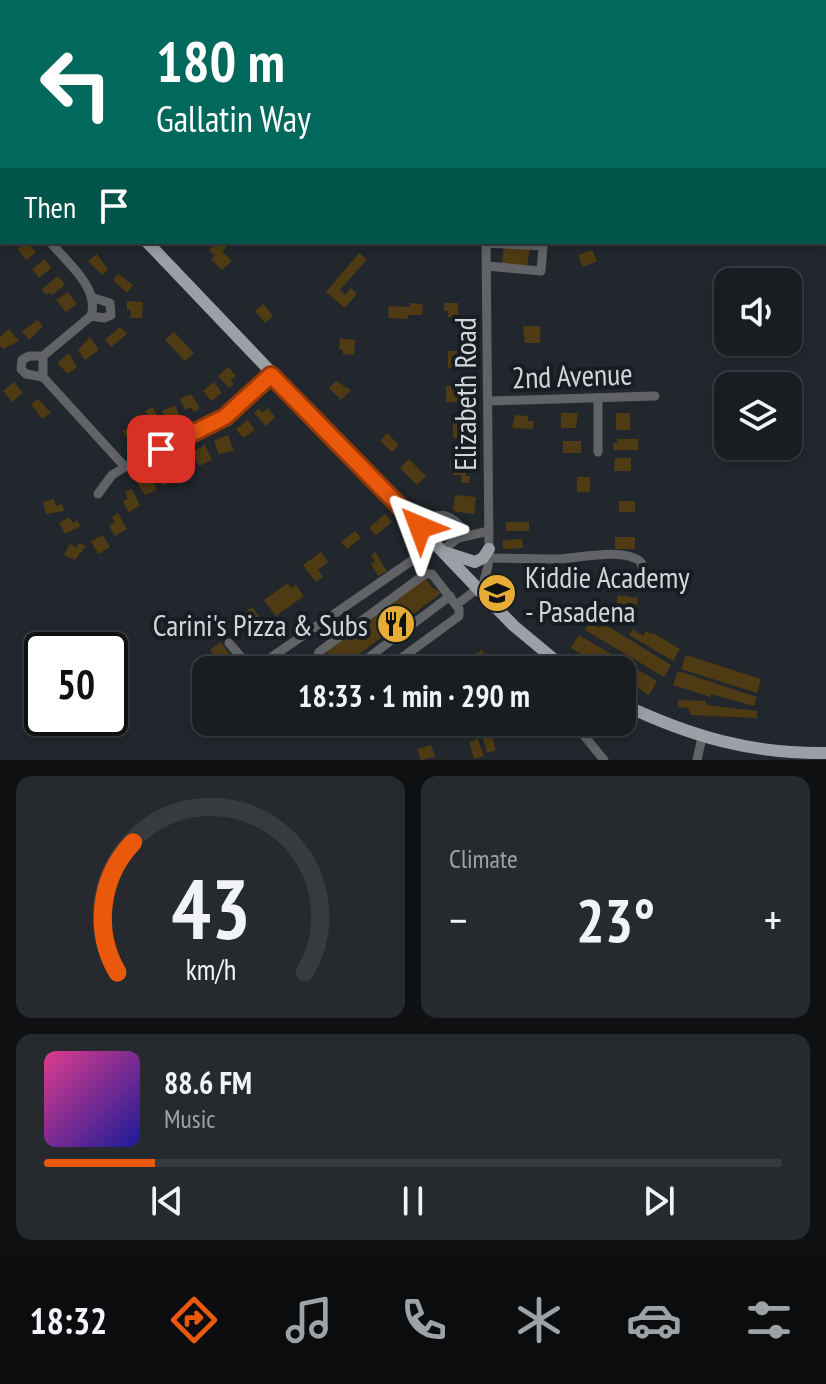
<!DOCTYPE html>
<meta charset="utf-8">
<style>
:root{--surface:#191d21;--page:#262a2e;--text:#f1f3f6;--muted:#9fa2a5;--line:#373b3f;--accent:#ea580c}
body{margin:0;font-family:"PT Sans Narrow",sans-serif;background:var(--page);color:var(--text);height:100vh;display:flex;flex-direction:column;font-size:30px;white-space:nowrap}
*{box-sizing:border-box;margin:0}
p{font-size:26px;color:var(--muted)}
.icon{flex:none;width:44px;height:44px;fill:none;stroke:currentColor;stroke-width:2;stroke-linecap:round;stroke-linejoin:round}
.map{position:relative;height:760px;overflow:hidden}
.panel{display:flex;flex-direction:column;gap:16px;padding:16px;background:#0e1012;flex:1}
.panel>*{flex:none}
.banner{position:absolute;left:0px;top:0px;width:826px;height:244px;box-shadow:0 4px 12px #0003,0 0 0 2px var(--line);background:#00695c;color:#fff;overflow:hidden}
.controls{position:absolute;left:714px;top:268px;display:grid;gap:16px}
.controls a{display:grid;place-items:center;width:88px;height:88px;border-radius:16px;background:var(--surface);box-shadow:0 4px 12px #0003,0 0 0 2px var(--line);font-size:40px}
.speed{position:absolute;left:24px;top:632px;display:flex;gap:16px;font-size:40px;font-weight:700;text-align:center}
.speed>*{display:grid;place-content:center;width:104px;height:104px;border-radius:50%;background:var(--surface);box-shadow:0 4px 12px #0003,0 0 0 2px var(--line);line-height:1}
.speed .limit{border:4px solid #111;border-radius:12px;background:#fff;color:#111}
.pin{position:absolute;display:grid;place-items:center;width:68px;height:68px;color:#fff;margin:-34px;border-radius:16px;box-shadow:0 4px 12px #0006}
.me{position:absolute;width:88px;margin:-44px;rotate:316deg;stroke-linejoin:round;filter:drop-shadow(0 0 6px #0008)}
.turn{display:flex;align-items:center;gap:28px;height:168px;padding:0 24px;font-size:36px}
.turn .icon{width:104px;height:104px;stroke-width:2.5}
.turn b{display:block;font-size:56px;line-height:68px}
.then{display:flex;align-items:center;height:76px;padding:0 24px;background:#0003;gap:16px;font-size:30px}
.big{font-size:60px;font-weight:600;line-height:1.1}
.panel .tile{flex:1;display:flex;flex-direction:column;justify-content:center;gap:12px;min-width:0;padding:0 28px;border-radius:16px;background:var(--page)}
.panel .dial{align-items:center;gap:0}
.dial svg{height:208px;overflow:visible;fill:none;stroke:var(--line);stroke-width:7;stroke-linecap:round;text-anchor:middle}
.dial text{fill:var(--text);stroke:none}
.song{display:flex;align-items:center;gap:24px}
.cover{width:96px;height:96px;border-radius:12px;background:linear-gradient(135deg,hsl(330 70% 55%),hsl(240 70% 35%))}
.played{height:8px;border-radius:4px;background:linear-gradient(90deg,var(--accent) 15%,var(--line) 15%)}
.keys{display:flex;justify-content:space-around;direction:ltr}
.heat{display:flex;justify-content:space-between;align-items:center;font-size:44px;direction:ltr}
.panel .tiles{flex:1;display:grid;gap:16px;grid-template-columns:1fr 1fr}
.tile:last-child{grid-column:span 2}
.trip{position:absolute;left:192px;top:656px;width:444px;height:80px;border-radius:16px;background:var(--surface);box-shadow:0 4px 12px #0003,0 0 0 2px var(--line);font-weight:600;line-height:80px;text-align:center}
.tabs{display:flex;height:128px;justify-content:space-around;align-items:center;background:#0a0c0d;color:var(--muted)}
.tabs .icon{width:56px;height:56px}
.tabs .current{color:var(--accent)}
.tabs b{font-size:36px;color:var(--text)}
.map>svg:first-child{display:block}
</style>
<div class="map">
<svg width="826" height="760" viewBox="0 0 826 760">
<rect width="100%" height="100%" fill="#21272c"/>
<!-- building -->
<g fill="#4f3b13">
<polygon points="26,242 36,252 26,260 18,249"/>
<polygon points="217,242 232,242 222,251 232,261 222,270 211,259 215,256 209,250"/>
<polygon points="504,244 530,248 527,267 502,264"/>
<polygon points="592,250 597,261 583,267 578,255"/>
<polygon points="359,253 367,259 340,290 345,295 351,288 357,294 345,308 326,292"/>
<polygon points="97,254 108,270 102,275 88,261"/>
<polygon points="45,259 51,268 39,278 32,269"/>
<polygon points="118,274 133,285 127,293 113,280"/>
<polygon points="58,276 65,285 52,295 50,293 46,295 42,289"/>
<polygon points="68,292 77,304 66,312 56,300"/>
<polygon points="127,301 143,302 142,318 130,318 131,310 127,310"/>
<polygon points="410,303 423,304 422,315 408,315 408,319 388,318 389,306 410,307"/>
<polygon points="444,303 458,303 458,318 448,317 448,311 444,311"/>
<polygon points="263,304 273,316 265,323 255,311"/>
<polygon points="38,320 43,326 29,340 22,331"/>
<polygon points="523,326 540,326 540,343 525,343"/>
<polygon points="120,327 127,334 111,347 105,340"/>
<polygon points="9,329 19,341 3,349 0,345 0,337"/>
<polygon points="174,332 194,353 185,361 165,340"/>
<polygon points="90,337 99,350 85,360 78,350"/>
<polygon points="340,338 355,340 354,355 343,354 343,350 339,349"/>
<polygon points="448,351 458,351 458,367 448,368"/>
<polygon points="69,353 77,367 68,374 57,363"/>
<polygon points="228,367 236,376 231,380 234,384 229,388 218,376"/>
<rect x="599" y="372" width="19" height="11"/>
<polygon points="336,381 351,390 341,400 329,388"/>
<polygon points="14,382 23,393 12,402 3,391"/>
<polygon points="214,382 222,393 211,401 203,391"/>
<polygon points="446,386 458,386 458,392 463,392 464,402 446,402"/>
<polygon points="191,394 200,408 194,412 191,407 185,410 180,399"/>
<polygon points="38,399 51,413 42,419 31,404"/>
<polygon points="175,405 181,418 168,424 162,411"/>
<polygon points="153,407 160,422 154,425 156,430 150,433 144,417 148,415 145,411"/>
<polygon points="268,408 275,417 266,426 254,413 259,409 262,413"/>
<polygon points="561,413 578,413 576,428 561,428"/>
<rect x="616" y="413" width="14" height="17"/>
<polygon points="515,415 528,416 528,421 534,421 533,429 512,428"/>
<polygon points="248,420 255,430 243,438 236,429"/>
<polygon points="453,423 467,423 467,439 453,438"/>
<polygon points="137,424 143,436 130,443 123,431"/>
<polygon points="387,433 399,445 392,452 380,441"/>
<polygon points="228,435 234,451 219,454 214,441"/>
<polygon points="617,439 638,439 638,450 613,450 613,443 617,443"/>
<rect x="563" y="441" width="18" height="12"/>
<polygon points="205,445 212,460 199,466 192,452"/>
<polygon points="186,455 192,472 181,477 176,467 182,464 180,458"/>
<polygon points="615,458 631,458 631,471 614,471"/>
<polygon points="409,459 426,476 417,485 400,468"/>
<polygon points="450,460 466,460 466,476 470,476 469,483 461,483 461,475 454,475 454,469 450,469"/>
<polygon points="161,468 162,471 169,468 175,480 163,486 155,471"/>
<rect x="577" y="477" width="13" height="15"/>
<polygon points="143,478 145,482 152,479 157,490 145,495 136,481"/>
<polygon points="132,489 140,506 128,512 123,501 128,499 125,492"/>
<polygon points="455,495 476,497 474,514 453,511"/>
<polygon points="54,499 56,506 62,504 64,511 46,514 43,502"/>
<rect x="619" y="501" width="16" height="11"/>
<polygon points="118,513 127,529 115,536 109,526 115,522 112,517"/>
<polygon points="385,514 392,522 376,535 369,528"/>
<polygon points="69,517 73,523 77,520 81,526 65,534 59,523"/>
<rect x="506" y="522" width="23" height="9"/>
<polygon points="355,531 361,538 347,549 341,542"/>
<polygon points="103,535 110,547 98,554 91,541"/>
<rect x="615" y="537" width="20" height="12"/>
<polygon points="522,539 523,548 503,549 503,540"/>
<polygon points="79,543 86,546 75,560 64,555 70,544 77,548"/>
<polygon points="321,552 328,562 318,570 323,577 316,582 303,565"/>
<polygon points="375,552 387,571 378,576 371,564 375,561 371,555"/>
<polygon points="425,578 433,588 440,592 439,595 339,669 326,651"/>
<polygon points="288,583 291,588 296,585 304,596 276,616 264,600"/>
<polygon points="618,595 638,598 636,608 616,606"/>
<polygon points="252,607 259,616 239,631 232,622"/>
<polygon points="590,622 600,628 602,626 609,627 671,665 664,677 585,630"/>
<polygon points="633,629 643,636 646,631 652,635 653,633 680,649 673,661 629,635"/>
<polygon points="579,635 657,681 649,695 622,678 622,670 609,670 571,648"/>
<polygon points="221,642 239,668 236,670 218,670 213,663 218,660 210,650"/>
<polygon points="482,650 489,663 478,669 471,656"/>
<polygon points="686,655 761,679 757,693 681,669"/>
<polygon points="678,671 757,697 754,706 711,694 710,697 673,685"/>
<polygon points="678,700 706,701 706,705 757,711 757,718 691,715 688,708 678,707"/>
<polygon points="537,722 551,722 556,733 543,738"/>
<polygon points="491,733 496,750 487,753 482,736"/>
<polygon points="478,739 484,756 474,759 469,742"/>
<polygon points="431,745 435,757 421,760 417,749"/>
</g>
<g fill="none" stroke-linecap="round" stroke-linejoin="round">
<!-- minor -->
<g stroke="#616366" stroke-width="9">
<polyline points="312,0 312,2"/>
<polyline points="482,0 482,2"/>
<polyline points="0,181 2,183"/>
<path d="M50,242C67,262 100,288 91,316L43,356V377L125,467"/>
<polyline points="486,243 543,246 541,271 487,266"/>
<polyline points="91,316 104,318 111,315 110,303 94,298"/>
<polyline points="43,356 29,356 22,360 21,369 26,374 43,377"/>
<polyline points="598,398 598,452"/>
<polyline points="489,401 655,396"/>
<polyline points="98,494 112,475 125,467 225,417 271,375"/>
<path d="M420,527C439,507 453,515 467,534"/>
<polyline points="442,551 458,538 489,531"/>
<path d="M488,558C512,558 536,559 559,559C581,558 624,547 641,562L644,580"/>
<polyline points="481,592 488,566 489,549 486,242"/>
<polyline points="456,605 477,589"/>
<polyline points="229,643 246,663 260,665 436,544"/>
<polyline points="325,670 317,659 319,652 425,574 432,574 459,609 459,616 385,670"/>
<polyline points="352,670 450,596"/>
<polyline points="504,670 525,661 531,670"/>
<polyline points="573,722 604,760"/>
<polyline points="452,725 459,722"/>
<polyline points="697,760 702,737"/>
</g>
<!-- major -->
<g stroke="#9ba0a6" stroke-width="12">
<polyline points="0,63 2,66"/>
<polyline points="147,242 481,592 514,626 567,670"/>
<polyline points="447,553 475,562 483,558 489,549"/>
<path d="M622,704C690,736 750,754 826,753"/>
</g>
</g>
<g fill="none" stroke-linecap="round" stroke-linejoin="round">
<!-- route casing -->
<g stroke="#983908" stroke-width="20">
<polyline id="route" points="161,449 225,417 271,375 420,527"/>
</g>
<!-- route -->
<use href="#route" stroke="#ea580c" stroke-width="14"/>
</g>
<!-- icons -->
<defs>
<g id="school-disc" transform="scale(2)"><circle r="9.5" fill="#e6ac36" stroke="#181d22"/><path d="M0-5L7-2L0 1L-7-2ZM-4 1L0 2.5L4 1V4Q0 6-4 4Z" fill="#111"/></g>
<g id="restaurant-disc" transform="scale(2)"><circle r="9.5" fill="#e6ac36" stroke="#181d22"/><path d="M-5-6h1v4h1v-4h1v4h1v-4h1v5L-1.5 .5V6h-2V.5L-5-1ZM5-6V6H3V1.5H1.5Q1.5-4 5-6Z" fill="#111"/></g>
</defs>
<g fill-rule="evenodd">
<use href="#school-disc" x="497" y="593"/>
<use href="#restaurant-disc" x="396" y="624"/>
</g>
<g text-anchor="middle" dominant-baseline="central" stroke-width="8" stroke-linejoin="round" paint-order="stroke">
<!-- street labels -->
<g font-size="30" fill="#d2d5d9" stroke="#181d22">
<text transform="translate(572 375) rotate(-2)">2nd Avenue</text>
<text transform="translate(464 394) rotate(-90)">Elizabeth Road</text>
</g>
<!-- poi labels -->
<g font-size="30" fill="#d2d5d9" stroke="#181d22" text-anchor="start">
<text x="525" y="576">Kiddie Academy<tspan x="525" dy="34">- Pasadena</tspan></text>
<text x="368" y="624" text-anchor="end">Carini's Pizza &amp; Subs</text>
</g>
</g>
</svg>
<div class="controls">
<a><svg class="icon" aria-label="sound" viewBox="0 0 24 24"><path d="M4 9h4l5-4v14l-5-4H4zM17 9q2 3 0 6"/></svg></a>
<a><svg class="icon" aria-label="layers" viewBox="0 0 24 24"><path d="M12 4l9 5-9 5-9-5zM3 14l9 5 9-5"/></svg></a>
</div>
<div class="speed"><div class="limit">50</div></div>
<div class="pin" style="left:161px;top:449px;background:#d93025"><svg class="icon" aria-label="arrive" viewBox="0 0 24 24"><path d="M6 21V4h12l-3 4 3 4H6"/></svg></div>
<svg class="me" style="left:420px;top:527px" viewBox="-20 -20 40 40"><path d="M0-17L14 15 0 8-14 15z" fill="#ea580c" stroke="#fff" stroke-width="4"/></svg>
<div class="trip">18:33 · 1 min · 290 m</div>
<div class="banner">
<div class="turn"><svg class="icon" aria-label="left" viewBox="0 0 24 24"><path d="M17 20v-9H6M10 6l-5 5 5 5"/></svg><div><b>180 m</b>Gallatin Way</div></div>
<div class="then">Then<svg class="icon" aria-label="arrive" viewBox="0 0 24 24"><path d="M6 21V4h12l-3 4 3 4H6"/></svg></div>
</div>
</div>
<section class="panel">
<div class="tiles">
<div class="tile dial"><svg viewBox="0 0 100 80">
<path d="M14 69A42 42 0 1 1 86 69"/>
<path d="M14 69A42 42 0 0 1 20 19" stroke="#ea580c"/>
<text x="50" y="56" font-size="32" font-weight="700">43</text>
<text x="50" y="72" font-size="11">km/h</text>
</svg></div>
<div class="tile"><p>Climate</p>
<div class="heat"><a>−</a><b class="big">23°</b><a>+</a></div>
</div>
<div class="tile">
<div class="song"><i class="cover"></i><div><b>88.6 FM</b><p>Music</p></div></div>
<div class="played"></div>
<div class="keys"><svg class="icon" aria-label="previous" viewBox="0 0 24 24"><path d="M18 5L8 12l10 7zM5 5v14"/></svg><svg class="icon" aria-label="pause" viewBox="0 0 24 24"><path d="M8 5v14M16 5v14"/></svg><svg class="icon" aria-label="next" viewBox="0 0 24 24"><path d="M6 5l10 7-10 7zM19 5v14"/></svg></div>
</div>
</div>
</section>
<nav class="tabs">
<b>18:32</b>
<svg class="icon current" aria-label="directions" viewBox="0 0 24 24"><path d="M12 3l9 9-9 9-9-9zM9 14v-3h6M13 9l2 2-2 2"/></svg>
<svg class="icon" aria-label="music" viewBox="0 0 24 24"><path d="M9 18V5l10-2v13"/><circle cx="6" cy="18" r="3"/><circle cx="16" cy="16" r="3"/></svg>
<svg class="icon" aria-label="phone" viewBox="0 0 24 24"><path d="M5 4h4l2 5-3 2q2 4 5 5l2-3 5 2v4C11 20 4 13 5 4z"/></svg>
<svg class="icon" aria-label="climate" viewBox="0 0 24 24"><path d="M12 3v18M4 7l16 10M4 17L20 7"/></svg>
<svg class="icon" aria-label="car" viewBox="0 0 24 24"><path d="M5 17H2v-5l4-1 3-4h7l3 4 3 1v5h-3M9 17h6M6 11h13"/><circle cx="7" cy="17" r="2"/><circle cx="17" cy="17" r="2"/></svg>
<svg class="icon" aria-label="filters" viewBox="0 0 24 24"><path d="M4 7h16M4 17h16"/><circle cx="9" cy="7" r="2"/><circle cx="15" cy="17" r="2"/></svg>
</nav>
